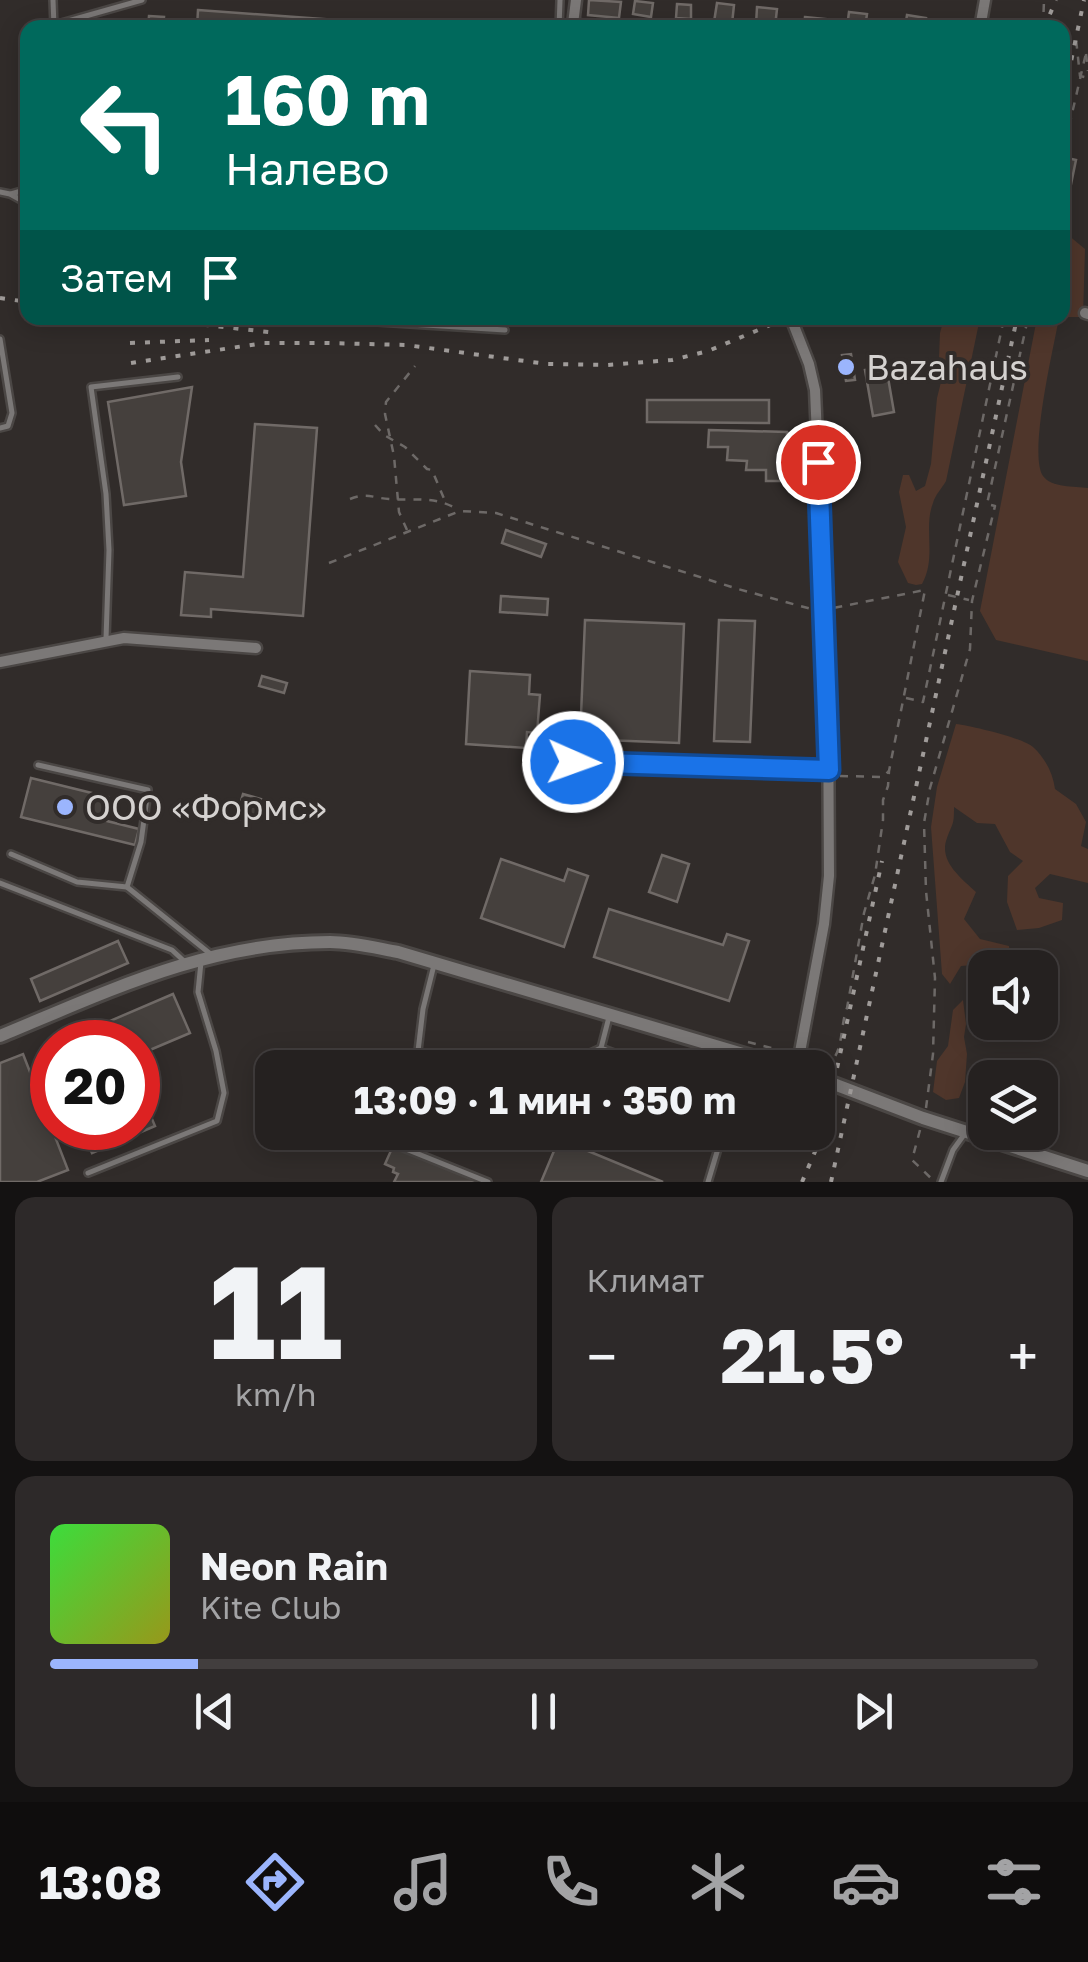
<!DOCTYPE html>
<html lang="ru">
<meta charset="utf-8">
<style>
:root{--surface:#252120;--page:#2d2929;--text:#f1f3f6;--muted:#a3a3a5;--line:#423e3e;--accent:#9bb5fd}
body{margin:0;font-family:"Golos Text",sans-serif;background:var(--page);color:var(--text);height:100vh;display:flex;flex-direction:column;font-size:38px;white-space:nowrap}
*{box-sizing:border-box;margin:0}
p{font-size:32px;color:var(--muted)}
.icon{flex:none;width:55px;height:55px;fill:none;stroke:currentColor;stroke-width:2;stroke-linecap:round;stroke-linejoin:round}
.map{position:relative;height:1182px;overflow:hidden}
.drawer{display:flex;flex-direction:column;gap:15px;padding:15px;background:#141212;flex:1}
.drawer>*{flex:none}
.hud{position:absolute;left:20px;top:20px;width:1050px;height:305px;border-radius:20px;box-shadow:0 5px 25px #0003,0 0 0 2px var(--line);background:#00695c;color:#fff;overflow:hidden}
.tools{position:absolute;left:968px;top:950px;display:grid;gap:20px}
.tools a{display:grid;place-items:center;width:90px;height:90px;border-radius:20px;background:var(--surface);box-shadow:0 5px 25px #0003,0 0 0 2px var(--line);font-size:50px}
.speed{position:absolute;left:30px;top:1020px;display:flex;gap:20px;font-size:50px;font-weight:700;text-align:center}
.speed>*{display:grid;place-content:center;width:130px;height:130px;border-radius:50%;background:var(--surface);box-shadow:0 5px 25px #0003,0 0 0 2px var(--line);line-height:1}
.speed .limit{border:15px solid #d22;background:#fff;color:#111}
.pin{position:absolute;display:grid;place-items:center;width:85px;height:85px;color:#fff;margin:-42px;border:5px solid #fff;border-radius:50%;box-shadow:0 2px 10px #0007}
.me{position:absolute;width:110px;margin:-55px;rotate:92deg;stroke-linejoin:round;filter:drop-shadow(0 0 8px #0008)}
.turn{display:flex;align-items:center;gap:35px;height:210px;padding:0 40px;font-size:45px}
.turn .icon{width:130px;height:130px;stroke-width:2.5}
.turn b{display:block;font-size:70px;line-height:85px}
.then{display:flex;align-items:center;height:95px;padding:0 40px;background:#0003;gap:20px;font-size:38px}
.big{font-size:75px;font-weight:700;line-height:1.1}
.drawer .card{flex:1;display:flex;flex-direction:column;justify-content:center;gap:15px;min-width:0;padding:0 35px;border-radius:20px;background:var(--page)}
.drawer .dial{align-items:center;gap:0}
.dial b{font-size:130px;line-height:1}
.song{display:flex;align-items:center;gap:30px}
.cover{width:120px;height:120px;border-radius:15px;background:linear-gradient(135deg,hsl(120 70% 55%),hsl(60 70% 35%))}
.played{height:10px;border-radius:5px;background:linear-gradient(90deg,var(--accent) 15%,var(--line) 15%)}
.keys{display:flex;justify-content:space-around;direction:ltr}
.heat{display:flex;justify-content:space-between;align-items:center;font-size:55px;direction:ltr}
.drawer .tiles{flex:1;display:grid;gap:15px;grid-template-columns:1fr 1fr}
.card:last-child{grid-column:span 2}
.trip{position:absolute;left:255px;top:1050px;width:580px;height:100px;border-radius:20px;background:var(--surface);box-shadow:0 5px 25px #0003,0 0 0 2px var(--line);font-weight:700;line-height:100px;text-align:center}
.menu{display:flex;height:160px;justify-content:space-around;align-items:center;background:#0f0d0d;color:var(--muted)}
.menu .icon{width:70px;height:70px}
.menu .current{color:var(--accent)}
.menu b{font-size:45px;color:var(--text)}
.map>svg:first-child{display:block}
</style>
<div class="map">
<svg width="1088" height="1182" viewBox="0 0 1088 1182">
<rect width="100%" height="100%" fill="#312c2a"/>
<!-- green -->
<g fill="#4f362b">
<polygon points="1068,235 1085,249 1083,317 1063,317 1062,242"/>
<path d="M944,318H980L946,481C942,488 935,495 933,503C923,528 937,558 922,584L916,585L908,583L898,562L906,527L899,492L903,475H909L916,491L925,486L931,464L937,398L945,366L939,358L940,333Z"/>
<path d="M1037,318H1059C1054,346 1028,455 1043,476C1052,488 1074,486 1088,488V661L996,640L980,611Z"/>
<path d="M956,724C972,726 1023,738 1033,747C1045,758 1053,773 1055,789L1076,804L1086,822L1081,846L1088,849V883L1050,874L1035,888L1039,898L1063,903L1062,920L1039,928L1017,930L1007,902L1008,876L1023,861L1010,852L995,824L977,823L954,807C954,825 953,822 947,838C938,861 961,878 976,892L964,919L980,939L1009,946L1011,965L1010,968L989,967L983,964L961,966L950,984L942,974L931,827L937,787Z"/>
<polygon points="963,1000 966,1024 964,1037 967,1054 965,1082 959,1098 946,1100 933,1092 937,1061 948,1046 953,1010"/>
</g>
<!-- building -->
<g fill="#45403d" stroke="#706a67" stroke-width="2.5">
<polygon points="589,0 621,2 619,18 588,15"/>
<polygon points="635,1 653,3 651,17 633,14"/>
<polygon points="717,3 734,5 732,24 714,22"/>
<polygon points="677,4 691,5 691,19 676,18"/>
<polygon points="757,7 777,9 775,27 756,25"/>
<polygon points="198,10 419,26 419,28 197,28"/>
<polygon points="849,12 867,14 865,28 847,27"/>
<polygon points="907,15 926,18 925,28 905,28"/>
<polygon points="149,16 164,17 163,28 148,28"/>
<polygon points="805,17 826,19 825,28 804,28"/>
<polygon points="1067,158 1076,160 1070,189 1062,188"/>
<polygon points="851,354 855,380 846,381 842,355"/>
<polygon points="886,366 894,412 873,416 865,370"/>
<polygon points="192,387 181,462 186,496 124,505 108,402"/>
<polygon points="647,400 769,400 769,423 647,422"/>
<polygon points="255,424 317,428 303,616 211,609 211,617 181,615 185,572 243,577"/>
<polygon points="709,430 787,432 786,481 766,481 766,470 746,470 747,461 727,460 728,447 708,447"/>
<polygon points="506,530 546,544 541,557 502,543"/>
<polygon points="501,596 548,599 547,615 500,612"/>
<polygon points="585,620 684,624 679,743 580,739"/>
<polygon points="719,620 755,621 750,742 714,741"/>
<polygon points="470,671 530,675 529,694 540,695 537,733 527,732 526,748 466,744"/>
<polygon points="262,676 287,683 284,693 259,686"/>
<polygon points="31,778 108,797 103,820 139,829 135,845 21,817"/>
<polygon points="243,794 261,799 254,822 236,818"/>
<polygon points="662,855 689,864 677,902 649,892"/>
<polygon points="501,859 564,881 568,869 588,876 564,947 481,918"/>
<polygon points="609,909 723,945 727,934 749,941 729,1001 594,957"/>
<polygon points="118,941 128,963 40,1001 31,979"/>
<polygon points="173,994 190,1033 138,1055 138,1042 61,1042"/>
<polygon points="23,1054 68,1170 37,1182 0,1182 0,1063"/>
<polygon points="466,1059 506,1068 465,1068"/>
<polygon points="138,1086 155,1126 92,1153 81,1128 138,1128"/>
<polygon points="630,1132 681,1132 678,1149 628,1141"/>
<polygon points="559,1139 663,1182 541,1182"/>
<polygon points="393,1146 480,1182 394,1182 398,1174 393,1172 394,1168 385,1164"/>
</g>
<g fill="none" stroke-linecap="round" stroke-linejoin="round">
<!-- service casing -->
<g stroke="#4b4745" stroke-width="10">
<g id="service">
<polyline points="53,0 54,27"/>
<polyline points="54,25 142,0"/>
<polyline points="559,28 560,0"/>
<polyline points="0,192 10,194 28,204"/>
<polyline points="11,194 28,189"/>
<polyline points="314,318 505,330"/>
<polyline points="0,339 12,413 8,426 0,428"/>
<polyline points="106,639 109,550 106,494 91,387 178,377"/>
<polyline points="573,762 826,770"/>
<polyline points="38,765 148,790 141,842 127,887 213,956"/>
<polyline points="11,854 77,882 127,887"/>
<polyline points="0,883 172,950 185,962"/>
<polyline points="609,1017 601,1048 653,1068"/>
<polyline points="416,1068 423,1009 434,965"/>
<polyline points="521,1068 522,1064"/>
<polyline points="586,1068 590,1053 601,1048"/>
<polyline points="583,1132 586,1146"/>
<polyline points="381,1139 488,1182"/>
<polyline points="505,1146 507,1132"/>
<polyline points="88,1173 217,1121 224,1093 216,1051 198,992 201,962"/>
<polyline points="708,1182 723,1132"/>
<polyline points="941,1182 953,1150 966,1132"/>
</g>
</g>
<!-- minor casing -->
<g stroke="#4b4745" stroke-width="15">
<g id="minor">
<polyline points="576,0 573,24 596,28"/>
<polyline points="980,28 985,0"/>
<polyline points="1085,313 1088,314"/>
<polyline points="791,318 809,364 815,390 828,694 829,876 824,924 797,1068"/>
<polyline points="0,662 124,638 256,648"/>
</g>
</g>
<!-- tertiary casing -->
<g stroke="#4b4745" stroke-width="18">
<g id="tertiary">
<path d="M0,1036C109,991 208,942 330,942C352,942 376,948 398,952L790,1068"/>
<polyline points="818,1078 923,1118 1088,1171"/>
</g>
</g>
<!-- path -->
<g stroke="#6d6967" stroke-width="2.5" stroke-dasharray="8 8" stroke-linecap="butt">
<polyline points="1028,28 1029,28"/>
<polyline points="1043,28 1044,0"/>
<polyline points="1062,36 1076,39 1080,76 1088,78"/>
<polyline points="1086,54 1088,71"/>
<polyline points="1062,157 1086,53"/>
<polyline points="1062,310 1074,312"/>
<polyline points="375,425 384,435 405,447 427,469 432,470 445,501"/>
<path d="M350,499C368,492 372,498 389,499C417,501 433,495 459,510"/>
<polyline points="407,530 399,512 394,456 385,414 386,402 415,366"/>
<polyline points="329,563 460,511 496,513 738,589 815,610"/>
<polyline points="948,595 969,600"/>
<polyline points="906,698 923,702 1004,318"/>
<polyline points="840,776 883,777 889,771"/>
<polyline points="748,1042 783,1051 789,1051"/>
<path d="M825,1068C845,1053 839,1029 847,1008L864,913L875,875L883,820V800L888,786L889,771L925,590L833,608"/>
<polyline points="926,1108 933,1054 935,978 926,891 924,823 930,788 970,649 972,601 995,506 987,504 1028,318"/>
<polyline points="920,1130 912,1160 934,1181"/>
</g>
<!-- service -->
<use href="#service" stroke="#7b7877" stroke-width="5"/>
<!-- minor -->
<use href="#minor" stroke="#7b7877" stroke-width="10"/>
<!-- tertiary -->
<use href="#tertiary" stroke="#7b7877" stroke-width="12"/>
<!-- rail -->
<g stroke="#a09c9a" stroke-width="4" stroke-dasharray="5 10" stroke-linecap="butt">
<polyline points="1044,28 1056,0"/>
<polyline points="1062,104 1084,0"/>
<polyline points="0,298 28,302"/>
<polyline points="144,318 277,333"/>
<polyline points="130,343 209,340"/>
<polyline points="131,363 264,343 327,343 406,345 547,364 607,365 672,360 708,351 787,318"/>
<polyline points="802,1182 823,1133 882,861"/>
<polyline points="831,1182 1017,318"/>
</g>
</g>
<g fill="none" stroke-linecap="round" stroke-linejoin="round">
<!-- route casing -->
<g stroke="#114b97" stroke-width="25">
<polyline id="route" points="573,762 829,770 818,462"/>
</g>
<!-- route -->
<use href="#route" stroke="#1a73e8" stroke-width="18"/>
</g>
<!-- markers -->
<g fill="#9bb5fd" stroke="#312c2a" stroke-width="4">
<circle cx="846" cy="367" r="10"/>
<circle cx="65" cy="807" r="10"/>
</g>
<g text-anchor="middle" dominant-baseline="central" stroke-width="8" stroke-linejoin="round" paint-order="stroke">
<!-- poi labels -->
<g font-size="35" fill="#d5d2d0" stroke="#312c2a" text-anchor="start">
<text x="866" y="367">Bazahaus</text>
<text x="85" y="807">ООО «Формс»</text>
</g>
</g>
</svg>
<div class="tools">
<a><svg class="icon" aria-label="sound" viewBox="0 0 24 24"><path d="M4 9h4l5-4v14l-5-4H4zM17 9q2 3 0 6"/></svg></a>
<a><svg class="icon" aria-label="layers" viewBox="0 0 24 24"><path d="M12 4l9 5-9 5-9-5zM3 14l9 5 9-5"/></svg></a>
</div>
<div class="speed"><div class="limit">20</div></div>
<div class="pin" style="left:818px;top:462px;background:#d93025"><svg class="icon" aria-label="arrive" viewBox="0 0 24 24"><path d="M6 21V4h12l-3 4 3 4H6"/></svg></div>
<svg class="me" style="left:573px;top:762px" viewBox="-20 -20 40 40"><circle r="17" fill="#1a73e8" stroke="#fff" stroke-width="3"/><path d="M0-11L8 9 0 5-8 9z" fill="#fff"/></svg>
<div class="trip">13:09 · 1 мин · 350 m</div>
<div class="hud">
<div class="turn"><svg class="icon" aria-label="left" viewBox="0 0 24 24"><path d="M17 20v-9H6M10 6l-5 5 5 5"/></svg><div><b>160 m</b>Налево</div></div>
<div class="then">Затем<svg class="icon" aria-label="arrive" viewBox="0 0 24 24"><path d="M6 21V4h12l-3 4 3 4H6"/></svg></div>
</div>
</div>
<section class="drawer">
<div class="tiles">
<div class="card dial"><b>11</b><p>km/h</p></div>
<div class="card"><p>Климат</p>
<div class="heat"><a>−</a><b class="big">21.5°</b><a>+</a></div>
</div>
<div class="card">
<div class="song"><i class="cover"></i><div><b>Neon Rain</b><p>Kite Club</p></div></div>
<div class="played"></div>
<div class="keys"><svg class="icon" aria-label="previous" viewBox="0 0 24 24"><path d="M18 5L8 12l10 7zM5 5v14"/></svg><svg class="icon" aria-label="pause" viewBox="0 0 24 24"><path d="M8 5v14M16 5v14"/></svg><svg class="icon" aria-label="next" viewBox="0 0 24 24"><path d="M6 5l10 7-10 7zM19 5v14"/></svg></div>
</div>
</div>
</section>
<nav class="menu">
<b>13:08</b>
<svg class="icon current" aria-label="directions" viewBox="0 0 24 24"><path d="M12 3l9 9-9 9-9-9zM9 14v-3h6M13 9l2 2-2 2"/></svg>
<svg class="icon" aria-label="music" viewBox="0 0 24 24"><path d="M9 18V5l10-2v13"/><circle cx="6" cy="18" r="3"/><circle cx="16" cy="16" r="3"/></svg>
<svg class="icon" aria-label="phone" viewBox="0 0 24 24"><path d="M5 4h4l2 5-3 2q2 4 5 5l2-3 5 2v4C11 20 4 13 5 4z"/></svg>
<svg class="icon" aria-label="climate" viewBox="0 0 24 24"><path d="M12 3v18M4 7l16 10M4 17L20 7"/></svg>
<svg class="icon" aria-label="car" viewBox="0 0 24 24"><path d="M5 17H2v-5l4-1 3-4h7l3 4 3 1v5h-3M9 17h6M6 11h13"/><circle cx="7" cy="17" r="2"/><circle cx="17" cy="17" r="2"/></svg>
<svg class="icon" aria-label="filters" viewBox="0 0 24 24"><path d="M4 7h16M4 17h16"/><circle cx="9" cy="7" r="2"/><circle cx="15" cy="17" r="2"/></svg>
</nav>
